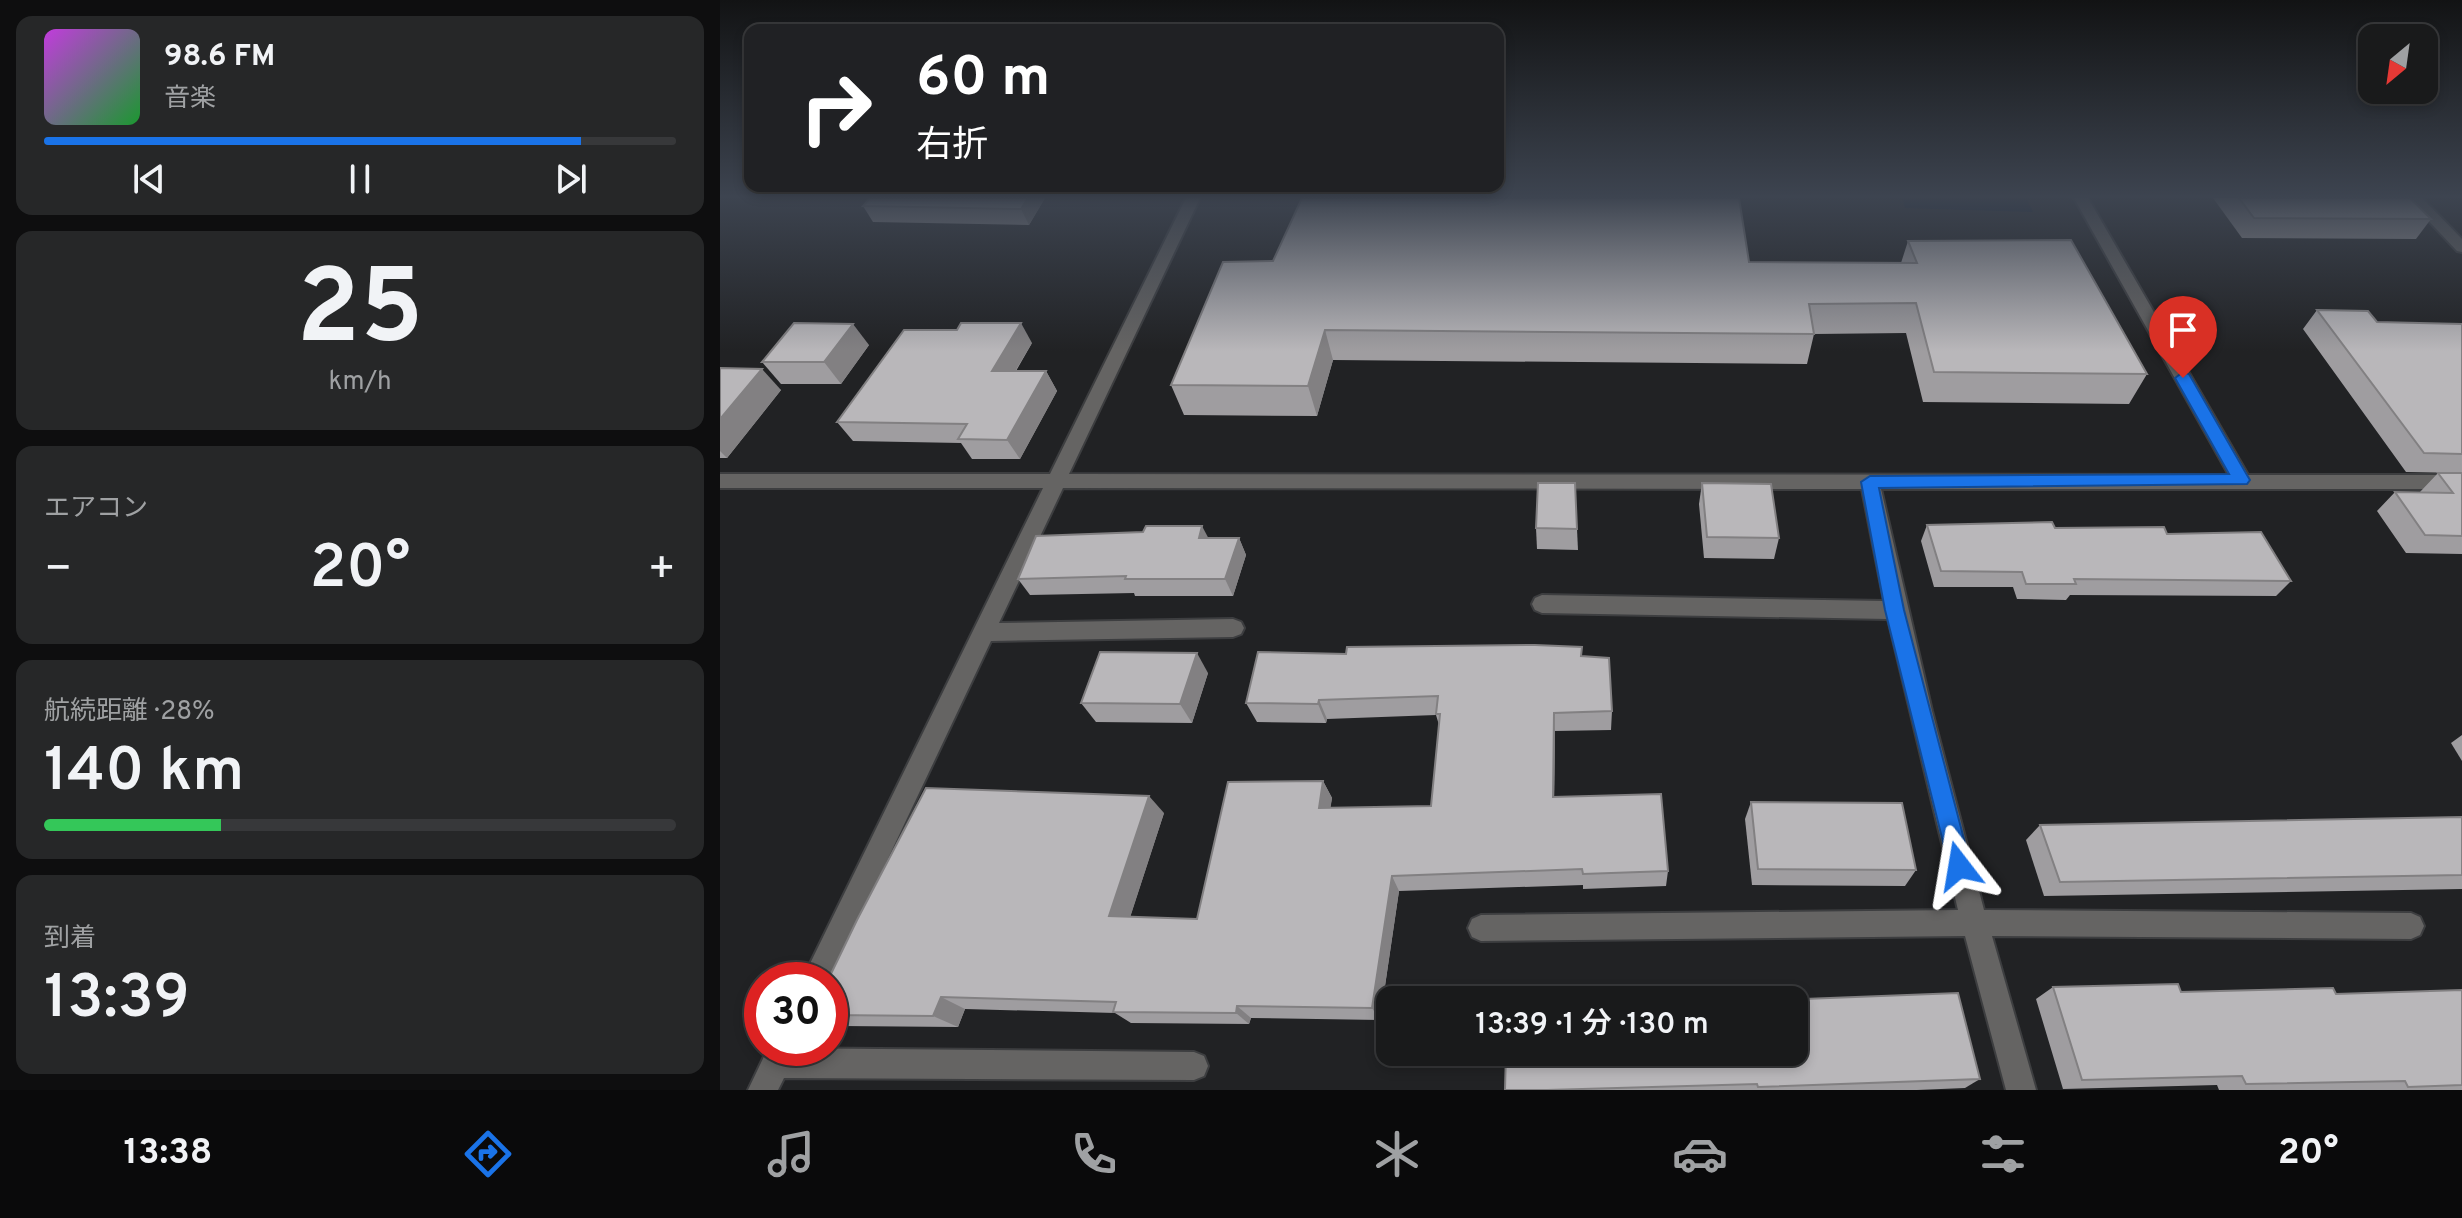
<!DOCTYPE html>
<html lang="ja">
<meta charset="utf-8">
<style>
:root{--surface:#191a1b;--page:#262728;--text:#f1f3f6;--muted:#9fa1a3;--line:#37383a;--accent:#1a73e8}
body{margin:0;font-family:Overpass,"Noto Sans JP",sans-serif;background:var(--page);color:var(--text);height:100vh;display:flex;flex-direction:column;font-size:30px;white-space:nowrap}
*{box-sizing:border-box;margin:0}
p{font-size:26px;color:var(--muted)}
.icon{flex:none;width:44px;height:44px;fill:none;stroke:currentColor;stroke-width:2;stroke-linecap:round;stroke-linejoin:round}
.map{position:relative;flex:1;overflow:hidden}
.details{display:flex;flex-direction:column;gap:16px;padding:16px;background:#0e0e0f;width:720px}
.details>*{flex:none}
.top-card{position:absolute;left:24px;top:24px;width:760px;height:168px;border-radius:16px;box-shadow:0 4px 12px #0003,0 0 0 2px var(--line);background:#202124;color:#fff;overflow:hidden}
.needle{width:52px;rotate:209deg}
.fabs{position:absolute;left:1638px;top:24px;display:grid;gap:16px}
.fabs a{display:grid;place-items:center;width:80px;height:80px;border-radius:16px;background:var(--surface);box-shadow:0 4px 12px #0003,0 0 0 2px var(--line);font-size:40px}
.speed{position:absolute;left:24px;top:962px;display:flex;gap:16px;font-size:40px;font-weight:700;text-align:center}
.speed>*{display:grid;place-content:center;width:104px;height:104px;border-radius:50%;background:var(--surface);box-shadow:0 4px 12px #0003,0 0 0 2px var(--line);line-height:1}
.speed .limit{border:12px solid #d22;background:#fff;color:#111}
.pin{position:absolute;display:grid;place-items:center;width:68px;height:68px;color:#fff;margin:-82px -34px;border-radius:50% 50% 50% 0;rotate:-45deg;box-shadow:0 0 8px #0007}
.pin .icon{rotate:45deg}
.me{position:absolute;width:88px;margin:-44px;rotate:346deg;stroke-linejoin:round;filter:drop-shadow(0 0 6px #0008)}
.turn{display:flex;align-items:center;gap:28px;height:168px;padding:0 40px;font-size:36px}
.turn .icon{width:104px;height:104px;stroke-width:2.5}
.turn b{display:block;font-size:56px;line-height:68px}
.big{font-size:60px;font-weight:600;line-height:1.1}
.details .widget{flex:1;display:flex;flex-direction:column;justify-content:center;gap:12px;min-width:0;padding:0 28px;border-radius:16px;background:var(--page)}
.details .dial{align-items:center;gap:0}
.dial b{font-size:104px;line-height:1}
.song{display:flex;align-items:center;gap:24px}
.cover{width:96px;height:96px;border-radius:12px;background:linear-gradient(135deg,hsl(290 70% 55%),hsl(130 70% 35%))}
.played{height:8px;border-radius:4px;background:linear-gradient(90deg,var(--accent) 85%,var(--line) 85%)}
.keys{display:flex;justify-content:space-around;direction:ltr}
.heat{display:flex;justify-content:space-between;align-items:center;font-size:44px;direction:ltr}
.charge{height:12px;border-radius:6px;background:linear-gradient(90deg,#34c759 28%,var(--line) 0)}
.trip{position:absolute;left:656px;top:986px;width:432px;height:80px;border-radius:16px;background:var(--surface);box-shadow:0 4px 12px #0003,0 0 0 2px var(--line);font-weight:600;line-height:80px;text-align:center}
.tab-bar{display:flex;height:128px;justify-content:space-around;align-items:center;background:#0a0a0b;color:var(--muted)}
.tab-bar .icon{width:56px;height:56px}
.tab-bar .on{color:var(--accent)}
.tab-bar b{font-size:36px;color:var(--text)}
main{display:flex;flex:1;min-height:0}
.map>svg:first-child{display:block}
</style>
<main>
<section class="details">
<div class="widget">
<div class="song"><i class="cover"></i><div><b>98.6 FM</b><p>音楽</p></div></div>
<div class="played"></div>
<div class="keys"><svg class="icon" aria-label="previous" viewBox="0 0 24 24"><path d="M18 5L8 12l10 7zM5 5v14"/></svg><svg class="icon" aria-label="pause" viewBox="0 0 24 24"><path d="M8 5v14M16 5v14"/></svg><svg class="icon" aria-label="next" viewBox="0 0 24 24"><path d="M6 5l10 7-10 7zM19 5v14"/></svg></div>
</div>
<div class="widget dial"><b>25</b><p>km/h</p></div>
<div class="widget"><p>エアコン</p>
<div class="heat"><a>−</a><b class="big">20°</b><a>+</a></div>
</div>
<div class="widget"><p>航続距離 · 28%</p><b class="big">140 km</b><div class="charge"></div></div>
<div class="widget"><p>到着</p><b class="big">13:39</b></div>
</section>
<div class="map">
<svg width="1742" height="1090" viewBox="0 0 1742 1090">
<rect width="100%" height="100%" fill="#212224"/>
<!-- water -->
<polygon fill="#00122e" points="1182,198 1306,198 1313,212 1185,208"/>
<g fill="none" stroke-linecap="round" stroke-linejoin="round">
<!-- street casing -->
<g stroke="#3d3e40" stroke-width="4">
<g id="street">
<polygon points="466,198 480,198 349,474 1509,475 1354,198 1368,198 1528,475 1742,475 1742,489 1161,489 1212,711 1264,910 1691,913 1700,917 1704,926 1700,935 1691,939 1272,936 1316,1090 1286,1090 1245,936 761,941 752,937 748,928 752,919 761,915 1238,910 1168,619 822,613 815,610 812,604 815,598 822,595 1164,601 1142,489 343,488 279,623 513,619 521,622 524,628 521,634 513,637 271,641 110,981 82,980 323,488 0,488 0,474 330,474"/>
<polygon points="1687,198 1702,198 1742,239 1742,252 1737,251"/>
<polygon points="48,1048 474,1052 484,1056 488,1066 484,1076 474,1080 64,1078 58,1090 28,1090"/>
</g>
</g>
<!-- street -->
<use href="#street" fill="#656463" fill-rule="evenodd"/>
</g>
<!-- wall -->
<g fill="#9f9da0">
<polygon points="325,198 309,225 153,222 143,206"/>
<polygon points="1493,198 1690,198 1711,219 1696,239 1522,238"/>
<polygon points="1188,241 1427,374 1409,404 1203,402 1186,333 1094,334 1087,364 613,360 597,416 464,415 451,385 503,262 1029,262 1181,263"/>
<polygon points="1597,310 1657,322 1742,324 1742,473 1686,472 1583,329"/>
<polygon points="312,343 296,371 326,371 337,391 300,459 252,459 241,443 133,441 117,422"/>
<polygon points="149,345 121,384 61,384 42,362"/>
<polygon points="0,368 61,390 7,458 0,458"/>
<polygon points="1718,473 1742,473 1742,554 1686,553 1657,511 1675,492 1700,492"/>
<polygon points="982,483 1059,538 1054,559 984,558 979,504"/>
<polygon points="1207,525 1335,528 1447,534 1571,581 1556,596 1350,595 1346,600 1297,599 1293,587 1214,587 1201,541"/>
<polygon points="816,528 857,529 858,550 817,549"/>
<polygon points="489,538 519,538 526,555 513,596 415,596 414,593 310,595 298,579"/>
<polygon points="862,657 892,711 891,730 835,731 834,797 948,871 946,886 863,889 863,885 679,891 660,1020 531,1018 529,1024 411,1023 395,1013 245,1009 238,1027 121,1026 110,1021 110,980 444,813 410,917 477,919 603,781 612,798 610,808 711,806 719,725 716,715 607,719 606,723 537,722 526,703"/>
<polygon points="488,673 472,723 376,722 361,703"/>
<polygon points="1742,735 1742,761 1731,743"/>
<polygon points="1031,802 1196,870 1185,886 1032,885 1025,819"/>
<polygon points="1742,817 1742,889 1324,896 1306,840 1320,825"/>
<polygon points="1333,987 1461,992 1616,994 1742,990 1742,1090 1499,1090 1497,1085 1343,1089 1316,999"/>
<polygon points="1260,1079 1245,1088 1197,1090 785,1090"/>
</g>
<!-- shaded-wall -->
<g fill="#828082">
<polygon points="308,198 325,198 309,225 301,209"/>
<polygon points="301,323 312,343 284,390 272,371"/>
<polygon points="133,324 149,345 121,384 104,362"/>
<polygon points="605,330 613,360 597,416 588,386"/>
<polygon points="42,369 61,390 7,458 0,451 0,419"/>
<polygon points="326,371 337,391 300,459 287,440"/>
<polygon points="482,526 491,543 479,538"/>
<polygon points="519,538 526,555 513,596 505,579"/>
<polygon points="477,653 488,673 472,723 460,704"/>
<polygon points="599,700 607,719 606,723 598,704"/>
<polygon points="834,713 835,731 834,814 833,797"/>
<polygon points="603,781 612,798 608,825 599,808"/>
<polygon points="429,796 444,813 406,930 389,916"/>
<polygon points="672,876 679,891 660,1020 652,1008"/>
<polygon points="221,997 245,1009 238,1027 213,1016"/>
<polygon points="517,1006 531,1018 529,1024 516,1013"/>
</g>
<!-- building -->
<g fill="#b9b7ba" stroke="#828082" stroke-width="2">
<polygon points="150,198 308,198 301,209 143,206"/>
<polygon points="582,198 1019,198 1029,262 1197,263 1188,241 1351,240 1427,374 1214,372 1196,303 1089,304 1094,334 605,330 588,386 451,385 503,262 553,261"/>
<polygon points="1519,198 1690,198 1711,219 1534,218"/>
<polygon points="1597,310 1648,311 1657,322 1742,324 1742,454 1704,453"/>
<polygon points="74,323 133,324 104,362 42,362"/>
<polygon points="241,323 301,323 272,371 326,371 287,440 238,439 247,424 117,422 184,330 237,330"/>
<polygon points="0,368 42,369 0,419"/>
<polygon points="1718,473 1742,473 1742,536 1705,535 1675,492 1733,493"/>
<polygon points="818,483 855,483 857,529 816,528"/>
<polygon points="982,483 1051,484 1059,538 987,537"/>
<polygon points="1332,522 1335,528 1444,527 1447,534 1541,532 1571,581 1354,579 1356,584 1306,584 1302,572 1221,571 1207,525"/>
<polygon points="426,526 482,526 479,538 519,538 505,579 405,579 406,576 298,579 316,536 423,532"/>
<polygon points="815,645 862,647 861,656 889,658 892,711 834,713 833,797 941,794 948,871 863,874 862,869 672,876 652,1008 517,1006 516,1013 393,1012 396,1002 221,997 213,1016 110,1015 110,980 108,980 137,920 206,788 429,796 389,916 477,919 508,782 603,781 599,808 711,806 720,714 716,714 718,696 599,700 598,704 526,703 538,652 626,654 627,647"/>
<polygon points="380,652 477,653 460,704 361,703"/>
<polygon points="1031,802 1182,803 1196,870 1038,869"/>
<polygon points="1742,817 1742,875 1340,882 1320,825"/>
<polygon points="1458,984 1461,992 1613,988 1616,994 1742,990 1742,1085 1688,1087 1685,1081 1526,1084 1522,1076 1362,1080 1333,987"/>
<polygon points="1238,993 1260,1079 1038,1087 1037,1084 827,1090 785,1090 786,1052 1074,1052 1074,1000 1055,1000"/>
<polygon points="1001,999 1001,1000 955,1000"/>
</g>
<!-- sky -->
<linearGradient id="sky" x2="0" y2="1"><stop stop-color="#121314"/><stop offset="0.56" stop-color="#3d4450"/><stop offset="1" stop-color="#3d4450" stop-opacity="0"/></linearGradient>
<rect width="1742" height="351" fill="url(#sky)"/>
<!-- route -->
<polygon fill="#1a73e8" stroke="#114b97" stroke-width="2" points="1463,372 1469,374 1527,475 1530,480 1527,484 1159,488 1184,610 1251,866 1247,874 1239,878 1231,874 1165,610 1141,482 1150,476 1509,474 1455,378"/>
</svg>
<div class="fabs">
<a><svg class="needle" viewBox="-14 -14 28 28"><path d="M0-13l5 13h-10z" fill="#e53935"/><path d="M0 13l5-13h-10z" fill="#9fa1a3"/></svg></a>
</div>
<div class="speed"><div class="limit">30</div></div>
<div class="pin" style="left:1463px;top:378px;background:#d93025"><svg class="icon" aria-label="arrive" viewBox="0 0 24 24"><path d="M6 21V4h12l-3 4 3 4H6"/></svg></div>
<svg class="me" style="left:1239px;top:866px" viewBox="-20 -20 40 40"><path d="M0-17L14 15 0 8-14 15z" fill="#1a73e8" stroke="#fff" stroke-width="4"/></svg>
<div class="trip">13:39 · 1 分 · 130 m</div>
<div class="top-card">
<div class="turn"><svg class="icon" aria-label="right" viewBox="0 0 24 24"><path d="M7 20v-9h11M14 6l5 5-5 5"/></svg><div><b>60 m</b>右折</div></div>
</div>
</div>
</main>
<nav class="tab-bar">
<b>13:38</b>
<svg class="icon on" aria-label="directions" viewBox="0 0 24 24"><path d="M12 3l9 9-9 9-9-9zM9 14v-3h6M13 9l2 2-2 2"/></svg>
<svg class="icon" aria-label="music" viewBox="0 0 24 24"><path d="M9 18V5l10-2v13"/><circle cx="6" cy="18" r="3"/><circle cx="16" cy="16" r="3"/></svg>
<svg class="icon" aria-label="phone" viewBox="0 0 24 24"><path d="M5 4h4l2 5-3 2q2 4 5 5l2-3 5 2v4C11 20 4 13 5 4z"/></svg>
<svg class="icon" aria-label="climate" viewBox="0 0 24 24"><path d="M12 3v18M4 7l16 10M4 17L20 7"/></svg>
<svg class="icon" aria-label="car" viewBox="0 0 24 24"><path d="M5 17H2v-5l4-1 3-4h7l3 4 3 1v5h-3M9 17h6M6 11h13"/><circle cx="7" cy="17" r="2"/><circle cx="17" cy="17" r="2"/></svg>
<svg class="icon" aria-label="filters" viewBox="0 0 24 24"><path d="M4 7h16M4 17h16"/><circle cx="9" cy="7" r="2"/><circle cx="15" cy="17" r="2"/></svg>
<b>20°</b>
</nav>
